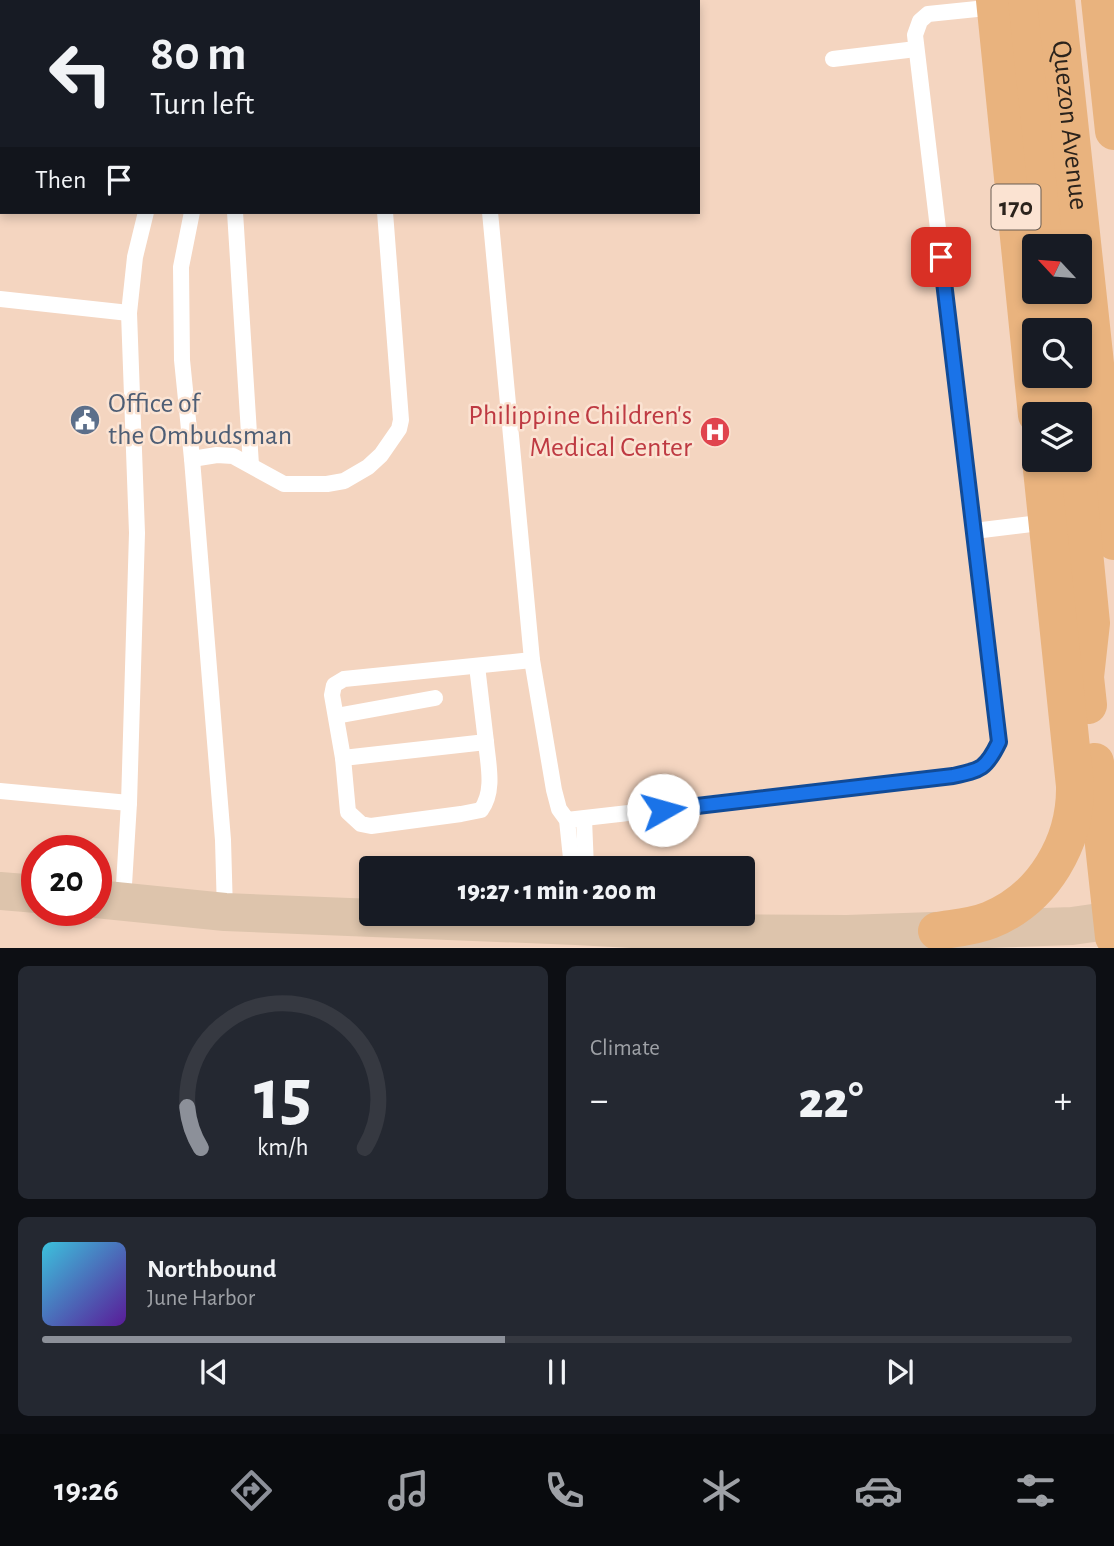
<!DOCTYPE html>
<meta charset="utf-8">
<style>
:root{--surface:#171b24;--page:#242831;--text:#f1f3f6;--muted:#9ea1a6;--line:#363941;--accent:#8c9099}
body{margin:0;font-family:"Alegreya Sans",sans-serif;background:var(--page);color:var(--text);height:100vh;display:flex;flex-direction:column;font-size:26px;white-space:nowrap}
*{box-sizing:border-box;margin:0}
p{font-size:23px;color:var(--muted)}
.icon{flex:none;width:38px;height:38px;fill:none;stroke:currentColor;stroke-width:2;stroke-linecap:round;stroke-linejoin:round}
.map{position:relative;height:948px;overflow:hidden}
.drawer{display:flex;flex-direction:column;gap:18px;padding:18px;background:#0d0f14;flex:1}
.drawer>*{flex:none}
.hud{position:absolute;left:0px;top:0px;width:700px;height:214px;box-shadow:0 4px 10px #0003;background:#171b24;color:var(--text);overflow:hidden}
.needle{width:46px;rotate:296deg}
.tools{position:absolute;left:1022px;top:234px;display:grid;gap:14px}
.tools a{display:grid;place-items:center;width:70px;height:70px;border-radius:7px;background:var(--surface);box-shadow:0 4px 10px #0003;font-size:35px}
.speed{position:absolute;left:21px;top:835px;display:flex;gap:14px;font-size:35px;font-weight:700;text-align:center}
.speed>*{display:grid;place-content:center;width:91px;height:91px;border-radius:50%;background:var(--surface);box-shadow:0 4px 10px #0003;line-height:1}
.speed .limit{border:10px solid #d22;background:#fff;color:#111}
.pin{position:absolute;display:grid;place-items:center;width:60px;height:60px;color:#fff;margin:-30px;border-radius:14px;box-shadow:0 4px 10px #0006}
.me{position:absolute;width:77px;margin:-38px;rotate:83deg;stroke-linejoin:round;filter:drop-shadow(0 0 5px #0008)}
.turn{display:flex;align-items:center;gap:24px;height:147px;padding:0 35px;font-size:32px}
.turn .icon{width:91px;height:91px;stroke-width:2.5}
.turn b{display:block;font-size:49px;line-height:60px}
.then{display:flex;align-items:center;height:66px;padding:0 35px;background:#0003;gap:14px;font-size:26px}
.big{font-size:52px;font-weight:800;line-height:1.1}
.drawer .tile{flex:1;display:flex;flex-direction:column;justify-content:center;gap:10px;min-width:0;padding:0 24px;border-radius:10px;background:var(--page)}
.drawer .dial{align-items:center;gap:0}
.dial svg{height:182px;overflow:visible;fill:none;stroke:var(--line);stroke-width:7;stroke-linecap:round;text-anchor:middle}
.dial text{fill:var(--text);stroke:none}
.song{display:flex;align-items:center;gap:21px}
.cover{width:84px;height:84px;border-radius:10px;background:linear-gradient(135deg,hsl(190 70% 55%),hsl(270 70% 35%))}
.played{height:7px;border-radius:4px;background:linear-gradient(90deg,var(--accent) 45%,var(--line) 45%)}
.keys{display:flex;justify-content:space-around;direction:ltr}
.heat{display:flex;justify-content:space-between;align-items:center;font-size:38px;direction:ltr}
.drawer .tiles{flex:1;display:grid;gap:18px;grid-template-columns:1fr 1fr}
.tile:last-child{grid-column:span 2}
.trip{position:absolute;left:359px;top:856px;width:396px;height:70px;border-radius:7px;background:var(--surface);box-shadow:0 4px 10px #0003;font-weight:800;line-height:70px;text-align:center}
.menu{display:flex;height:112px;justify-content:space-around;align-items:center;background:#090b0e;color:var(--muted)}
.menu .icon{width:49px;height:49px}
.menu .current{color:var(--accent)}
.menu b{font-size:32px;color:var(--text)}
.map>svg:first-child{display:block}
</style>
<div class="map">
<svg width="1114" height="948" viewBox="0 0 1114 948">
<rect width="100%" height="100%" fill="#fbe3d2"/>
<!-- built -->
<path fill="#f4d5c0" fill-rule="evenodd" d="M0,0H1114V947L0,948ZM2,2H698V212H2ZM1034,247H1080V292H1034ZM1034,331H1080V376H1034ZM1034,415H1080V460H1034ZM37,850H96V910H37ZM371,868H742V914H371Z"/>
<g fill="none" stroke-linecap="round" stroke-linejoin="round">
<!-- lane -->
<g stroke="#fff" stroke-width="16">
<polyline points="7,2 7,0"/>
<polyline points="199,2 200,0"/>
<polyline points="0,28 2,21"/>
<polyline points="833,59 916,49"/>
<polyline points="192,212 181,267 182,360 192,459 223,840 225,912"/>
<polyline points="235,212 251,465"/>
<polyline points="490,212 532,660 554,790 559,809 567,820 572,868"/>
<polyline points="0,299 129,313"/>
<polyline points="192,459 217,455 233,456 284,484 327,484 344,481 368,467 381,455 399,429 401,420 385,212"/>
<polyline points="974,531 1048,522"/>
<polyline points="336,716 435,698"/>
<path d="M486,742C488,764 495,791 481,810L461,814L371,826L361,824L348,812L343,758L332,695L334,685L344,679L532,660"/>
<polyline points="343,758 486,742 477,666"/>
<polyline points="0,791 129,803"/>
<polyline points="584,819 586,868"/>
<path d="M567,820L953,776C981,769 986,769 999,742L915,35L920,21L928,14L996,7"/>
<polyline points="123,901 129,803 137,533 129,313 135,257 146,212"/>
</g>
<!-- secondary -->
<g stroke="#ddc4ac" stroke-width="38">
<polyline points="0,891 37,894"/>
<polyline points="96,899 225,912 576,926 707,933 847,934 1072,926 1114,920"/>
</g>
<!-- primary -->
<g stroke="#e9b37e" stroke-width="38">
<polyline points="995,0 1037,415"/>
<polyline points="1027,0 1053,247"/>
<path id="s1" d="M1056,0L1114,541"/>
<polyline points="1100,0 1114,131"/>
<polyline points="1057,292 1061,331"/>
<polyline points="1066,376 1070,415"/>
<polyline points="1075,460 1091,623 1085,677 1088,705"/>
<polyline points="1095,762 1114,937"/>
<path d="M937,931C955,928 973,927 990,920C1044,898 1076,842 1075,786L1041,460"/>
</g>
</g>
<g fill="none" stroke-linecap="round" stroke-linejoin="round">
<!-- route casing -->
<g stroke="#114b97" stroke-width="18">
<path id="route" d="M663,810L953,776C981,770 986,769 999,742L941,257"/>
</g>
<!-- route -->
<use href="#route" stroke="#1a73e8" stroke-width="12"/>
</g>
<!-- icons -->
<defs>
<g id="civic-disc" transform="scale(1.575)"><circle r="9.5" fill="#5c6f8a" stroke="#fbe3d2"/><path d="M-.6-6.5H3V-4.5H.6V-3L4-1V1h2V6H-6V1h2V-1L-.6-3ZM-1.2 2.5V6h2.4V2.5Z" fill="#fff"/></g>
<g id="hospital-disc" transform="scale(1.575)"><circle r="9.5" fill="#e0444e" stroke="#fbe3d2"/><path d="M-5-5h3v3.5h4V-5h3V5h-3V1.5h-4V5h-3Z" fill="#fff"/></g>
</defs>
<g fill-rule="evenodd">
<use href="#civic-disc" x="85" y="420"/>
<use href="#hospital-disc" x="715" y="432"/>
</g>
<g text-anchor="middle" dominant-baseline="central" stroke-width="5" stroke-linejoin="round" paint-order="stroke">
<!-- shield labels -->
<rect fill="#fbe3d2" stroke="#695d53" stroke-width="2" x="991.5" y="184.5" width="49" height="45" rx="5"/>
<g font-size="26" font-weight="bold" fill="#2b231c">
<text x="1016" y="207">170</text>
</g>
<!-- street labels -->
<g font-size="28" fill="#2b231c" stroke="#fbe3d2">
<text stroke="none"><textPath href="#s1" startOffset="126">Quezon Avenue</textPath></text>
</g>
<!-- service labels -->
<g font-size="28" fill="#4e5e75" stroke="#fbe3d2" text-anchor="start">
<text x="108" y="404">Office of<tspan x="108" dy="32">the Ombudsman</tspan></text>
</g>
<!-- health labels -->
<g font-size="28" fill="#be3a42" stroke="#fbe3d2" text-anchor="end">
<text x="692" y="416">Philippine Children's<tspan x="692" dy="32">Medical Center</tspan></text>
</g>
</g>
</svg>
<div class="tools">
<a><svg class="needle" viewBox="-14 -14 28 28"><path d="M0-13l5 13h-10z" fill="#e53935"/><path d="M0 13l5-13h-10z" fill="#9ea1a6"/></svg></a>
<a><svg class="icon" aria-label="search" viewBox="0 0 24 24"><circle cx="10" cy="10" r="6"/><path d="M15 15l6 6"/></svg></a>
<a><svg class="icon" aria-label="layers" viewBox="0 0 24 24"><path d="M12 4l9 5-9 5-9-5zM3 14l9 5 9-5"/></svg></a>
</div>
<div class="speed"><div class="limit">20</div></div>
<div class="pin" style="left:941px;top:257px;background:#d93025"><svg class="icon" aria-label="arrive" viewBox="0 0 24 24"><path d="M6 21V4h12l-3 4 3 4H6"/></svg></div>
<svg class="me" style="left:663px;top:810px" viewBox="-20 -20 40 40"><circle r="19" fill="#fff"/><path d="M0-13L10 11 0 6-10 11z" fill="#1a73e8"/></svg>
<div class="trip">19:27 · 1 min · 200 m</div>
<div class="hud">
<div class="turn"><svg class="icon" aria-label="left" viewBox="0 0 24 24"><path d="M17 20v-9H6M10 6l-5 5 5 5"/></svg><div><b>80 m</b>Turn left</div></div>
<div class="then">Then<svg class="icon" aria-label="arrive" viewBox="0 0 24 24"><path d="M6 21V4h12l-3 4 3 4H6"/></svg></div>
</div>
</div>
<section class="drawer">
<div class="tiles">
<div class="tile dial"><svg viewBox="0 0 100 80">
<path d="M14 69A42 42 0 1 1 86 69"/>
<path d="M14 69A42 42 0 0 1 8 51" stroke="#8c9099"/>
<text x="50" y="56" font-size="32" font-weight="700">15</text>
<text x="50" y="72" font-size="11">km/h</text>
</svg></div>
<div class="tile"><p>Climate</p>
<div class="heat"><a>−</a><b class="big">22°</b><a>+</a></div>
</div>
<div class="tile">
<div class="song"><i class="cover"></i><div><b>Northbound</b><p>June Harbor</p></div></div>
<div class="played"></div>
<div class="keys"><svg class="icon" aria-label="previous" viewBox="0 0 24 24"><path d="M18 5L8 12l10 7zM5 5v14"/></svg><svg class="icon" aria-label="pause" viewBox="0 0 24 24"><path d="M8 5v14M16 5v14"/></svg><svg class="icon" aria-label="next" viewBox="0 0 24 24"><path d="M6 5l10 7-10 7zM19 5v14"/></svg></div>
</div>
</div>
</section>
<nav class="menu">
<b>19:26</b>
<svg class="icon current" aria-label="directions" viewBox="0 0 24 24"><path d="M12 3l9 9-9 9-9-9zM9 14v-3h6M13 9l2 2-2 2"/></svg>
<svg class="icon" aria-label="music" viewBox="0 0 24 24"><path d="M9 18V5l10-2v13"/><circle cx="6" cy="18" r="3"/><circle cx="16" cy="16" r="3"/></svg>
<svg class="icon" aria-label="phone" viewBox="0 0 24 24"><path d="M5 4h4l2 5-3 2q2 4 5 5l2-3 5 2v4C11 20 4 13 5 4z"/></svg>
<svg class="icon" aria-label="climate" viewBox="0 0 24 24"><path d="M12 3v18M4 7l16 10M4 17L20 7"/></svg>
<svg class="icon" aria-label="car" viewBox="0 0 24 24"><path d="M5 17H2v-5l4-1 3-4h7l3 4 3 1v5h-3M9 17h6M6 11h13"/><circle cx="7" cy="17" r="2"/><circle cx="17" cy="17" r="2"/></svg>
<svg class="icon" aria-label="filters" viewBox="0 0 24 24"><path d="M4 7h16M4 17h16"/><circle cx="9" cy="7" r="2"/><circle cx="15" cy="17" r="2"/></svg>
</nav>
